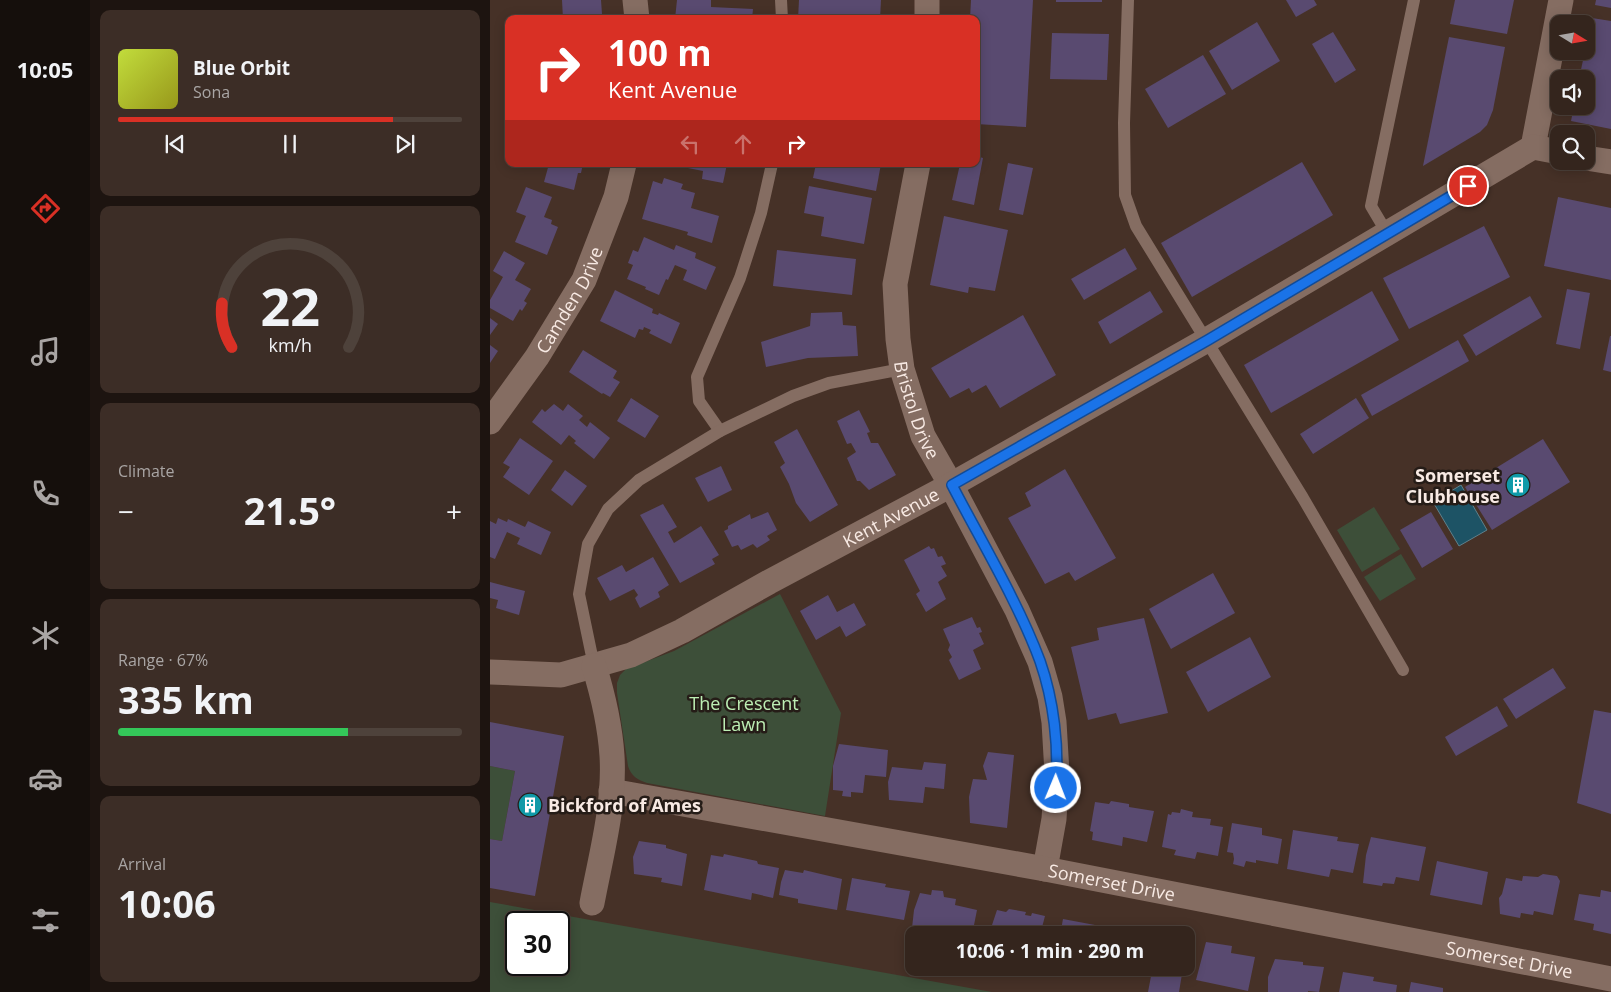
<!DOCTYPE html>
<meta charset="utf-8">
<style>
:root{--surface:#34251d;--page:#3c2d26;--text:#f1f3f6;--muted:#a9a5a4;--line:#4e423b;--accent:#d93025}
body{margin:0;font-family:"Open Sans",sans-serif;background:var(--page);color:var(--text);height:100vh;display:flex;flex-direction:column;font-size:19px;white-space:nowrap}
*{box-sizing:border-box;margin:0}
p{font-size:16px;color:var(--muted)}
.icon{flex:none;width:28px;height:28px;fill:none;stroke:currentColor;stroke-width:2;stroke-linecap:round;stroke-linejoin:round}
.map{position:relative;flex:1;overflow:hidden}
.details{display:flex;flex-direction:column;gap:10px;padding:10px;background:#1d1410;width:400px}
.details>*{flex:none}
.guide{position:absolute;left:15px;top:15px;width:475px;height:152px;border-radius:10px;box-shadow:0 2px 12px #0003,0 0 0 1px var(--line);background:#d93025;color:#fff;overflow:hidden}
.needle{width:32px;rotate:101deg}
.tools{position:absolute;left:1060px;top:15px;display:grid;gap:10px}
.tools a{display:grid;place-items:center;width:45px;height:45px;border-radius:10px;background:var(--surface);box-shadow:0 2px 12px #0003,0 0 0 1px var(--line);font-size:25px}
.speed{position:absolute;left:15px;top:911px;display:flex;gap:10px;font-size:25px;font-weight:700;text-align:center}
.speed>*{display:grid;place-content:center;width:65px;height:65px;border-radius:50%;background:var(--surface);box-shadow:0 2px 12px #0003,0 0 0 1px var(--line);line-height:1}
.speed .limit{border:2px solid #111;border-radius:8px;background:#fff;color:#111}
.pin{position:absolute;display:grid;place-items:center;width:42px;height:42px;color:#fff;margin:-21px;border:2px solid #fff;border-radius:50%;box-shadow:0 1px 5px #0007}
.me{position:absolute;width:55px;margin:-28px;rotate:1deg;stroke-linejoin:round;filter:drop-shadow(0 0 4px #0008)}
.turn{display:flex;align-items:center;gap:18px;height:105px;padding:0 20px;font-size:22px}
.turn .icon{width:65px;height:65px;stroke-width:2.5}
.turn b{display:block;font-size:35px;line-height:42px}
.lanes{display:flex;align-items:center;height:48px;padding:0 20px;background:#0003;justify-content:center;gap:25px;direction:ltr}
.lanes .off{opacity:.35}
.big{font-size:38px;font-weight:700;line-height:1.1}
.details .widget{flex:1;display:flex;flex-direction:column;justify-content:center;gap:8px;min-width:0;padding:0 18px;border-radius:10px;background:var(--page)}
.details .dial{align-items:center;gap:0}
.dial svg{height:130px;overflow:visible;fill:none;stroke:var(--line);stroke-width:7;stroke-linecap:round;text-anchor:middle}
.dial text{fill:var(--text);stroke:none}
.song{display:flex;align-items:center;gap:15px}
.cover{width:60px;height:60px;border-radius:8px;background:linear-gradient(135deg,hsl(70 70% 55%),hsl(60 70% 35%))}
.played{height:5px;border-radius:2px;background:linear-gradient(90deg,var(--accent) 80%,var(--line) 80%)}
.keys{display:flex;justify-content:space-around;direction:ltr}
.heat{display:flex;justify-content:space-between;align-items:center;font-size:28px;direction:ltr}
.charge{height:8px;border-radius:4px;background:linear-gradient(90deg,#34c759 67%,var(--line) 0)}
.trip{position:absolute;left:415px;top:926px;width:290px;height:50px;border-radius:10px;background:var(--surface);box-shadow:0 2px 12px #0003,0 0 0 1px var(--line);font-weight:700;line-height:50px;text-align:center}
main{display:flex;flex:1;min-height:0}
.tabs{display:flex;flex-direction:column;width:90px;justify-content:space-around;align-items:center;background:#150f0c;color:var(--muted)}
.tabs .icon{width:35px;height:35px}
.tabs .current{color:var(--accent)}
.tabs b{font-size:22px;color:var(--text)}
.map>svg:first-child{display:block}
</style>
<main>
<nav class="tabs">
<b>10:05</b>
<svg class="icon current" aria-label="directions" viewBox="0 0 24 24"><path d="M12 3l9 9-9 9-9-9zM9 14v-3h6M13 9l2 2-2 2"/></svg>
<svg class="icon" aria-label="music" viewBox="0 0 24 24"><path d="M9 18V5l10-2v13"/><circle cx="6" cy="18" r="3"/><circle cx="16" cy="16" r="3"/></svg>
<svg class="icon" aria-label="phone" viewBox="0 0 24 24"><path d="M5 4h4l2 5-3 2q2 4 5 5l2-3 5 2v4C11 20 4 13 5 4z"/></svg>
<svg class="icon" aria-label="climate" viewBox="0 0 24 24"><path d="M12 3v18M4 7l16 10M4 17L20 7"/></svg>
<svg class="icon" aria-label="car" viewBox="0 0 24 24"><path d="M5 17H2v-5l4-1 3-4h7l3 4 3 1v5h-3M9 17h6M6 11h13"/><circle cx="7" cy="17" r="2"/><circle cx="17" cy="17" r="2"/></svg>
<svg class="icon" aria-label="filters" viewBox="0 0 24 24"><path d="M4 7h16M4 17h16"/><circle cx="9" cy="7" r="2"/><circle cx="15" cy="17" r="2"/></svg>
</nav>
<section class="details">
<div class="widget">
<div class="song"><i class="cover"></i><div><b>Blue Orbit</b><p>Sona</p></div></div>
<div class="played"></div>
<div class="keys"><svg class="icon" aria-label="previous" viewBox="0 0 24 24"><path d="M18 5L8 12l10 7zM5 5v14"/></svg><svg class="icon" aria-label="pause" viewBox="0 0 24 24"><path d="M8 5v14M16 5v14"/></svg><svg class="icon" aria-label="next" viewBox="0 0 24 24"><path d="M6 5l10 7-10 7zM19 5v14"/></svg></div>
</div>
<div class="widget dial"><svg viewBox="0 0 100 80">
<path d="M14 69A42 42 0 1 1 86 69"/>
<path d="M14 69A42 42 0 0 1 8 42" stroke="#d93025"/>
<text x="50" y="56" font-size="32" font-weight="700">22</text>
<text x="50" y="72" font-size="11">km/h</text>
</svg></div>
<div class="widget"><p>Climate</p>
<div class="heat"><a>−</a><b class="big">21.5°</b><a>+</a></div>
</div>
<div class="widget"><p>Range · 67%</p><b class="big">335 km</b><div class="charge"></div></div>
<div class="widget"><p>Arrival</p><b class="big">10:06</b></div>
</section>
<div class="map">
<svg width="1121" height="992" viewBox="0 0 1121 992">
<rect width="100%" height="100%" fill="#463127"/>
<!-- green -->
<g fill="#3d4f39" fill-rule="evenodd">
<polygon points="884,507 910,549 872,572 847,530"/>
<polygon points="911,554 926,579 890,601 874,577"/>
<path d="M290,594L351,713L335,816L157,783C148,780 141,776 138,766L127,693V683L130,675L136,669L184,651Z"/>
<polygon points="0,766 25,771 12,841 0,839"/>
<path d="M0,902L502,992H0ZM69,922V965H26V922Z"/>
</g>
<!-- water -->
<polygon fill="#1d5365" stroke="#5f808b" points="971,485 997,530 969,546 943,502"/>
<!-- building -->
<g fill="#594a70">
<polygon points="72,0 111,0 112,14 104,15 104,19 73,19"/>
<polygon points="187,0 221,0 221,7 263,9 262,19 185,19"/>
<polygon points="309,0 391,0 390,19 308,19"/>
<polygon points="481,0 543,0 536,127 486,124 486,19 480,19"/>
<rect x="566" y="0" width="46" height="2"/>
<polygon points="796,0 824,0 827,5 806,17"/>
<polygon points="965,0 1024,0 1017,34 960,24"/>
<polygon points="1106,0 1121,0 1121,8 1105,5"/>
<polygon points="1102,18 1121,21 1121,129 1081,121 1084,106 1096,106 1096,79 1089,79"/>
<polygon points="767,22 790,61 742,90 719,51"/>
<polygon points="843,32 866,70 845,83 822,44"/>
<polygon points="562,33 619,34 617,80 560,79"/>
<polygon points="959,37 1015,47 1003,110 997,125 990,132 933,166"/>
<polygon points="713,55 736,94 678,128 655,89"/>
<polygon points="486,156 493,158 484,205 462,200 470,164 486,164"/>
<polygon points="812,162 843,215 702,297 671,243"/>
<polygon points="518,163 543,168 533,215 509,210"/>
<polygon points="59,164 93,164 91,173 88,173 84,190 54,182"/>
<polygon points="178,164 237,164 233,183 212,179 213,171"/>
<polygon points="326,164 391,164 386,191 323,178"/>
<polygon points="174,178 193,184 191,189 205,193 201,208 229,216 222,243 197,235 198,232 152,219 163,181 172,184"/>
<polygon points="319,186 382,198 374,244 331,236 334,217 314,213"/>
<polygon points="36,187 62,197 54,217 62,220 61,224 68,227 57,255 25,242 36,216 26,212"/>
<polygon points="1068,197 1121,208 1121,280 1054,266"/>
<polygon points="454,216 518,230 505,291 479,287 478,293 440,285"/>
<polygon points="994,226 1020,277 919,329 893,278"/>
<polygon points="154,237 184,250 186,245 206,253 205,258 226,267 216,290 193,280 197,270 185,265 178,280 176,279 169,295 155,289 156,287 137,279 143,265 138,263 143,250 148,252"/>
<polygon points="635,248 647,269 594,300 581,279"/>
<polygon points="287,250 366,259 362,295 283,286"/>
<polygon points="14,251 35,263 25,280 41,289 34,301 37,303 32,311 30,309 23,321 0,308 0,300 13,277 3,271"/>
<polygon points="1077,289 1100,293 1090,349 1066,344"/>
<polygon points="125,290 163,309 162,313 168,315 169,313 190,323 181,344 159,333 161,330 154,327 153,330 149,329 145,338 110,321"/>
<polygon points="660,291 673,312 620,344 608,322"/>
<polygon points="882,291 909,340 781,413 754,365"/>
<polygon points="1040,296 1052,317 986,356 973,335"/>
<polygon points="352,312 353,325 366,326 368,356 318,358 276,367 271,342 320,326 321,313"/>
<polygon points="533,315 566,375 510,408 496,385 482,393 479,388 460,398 441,368"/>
<polygon points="0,318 8,324 0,335"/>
<polygon points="1120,336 1121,336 1121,372 1113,370"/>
<polygon points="968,340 979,361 882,416 871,395"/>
<polygon points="0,345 8,351 0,363"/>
<polygon points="93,350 127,371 123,378 130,382 120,397 113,393 112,394 79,372"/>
<polygon points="141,398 169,416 155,438 127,421"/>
<polygon points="866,398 879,418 823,454 810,434"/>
<polygon points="64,404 73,411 78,404 93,416 89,420 97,427 100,422 120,438 104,459 84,443 86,441 79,435 71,445 42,422 52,409 55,412"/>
<polygon points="369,410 380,432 377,433 381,443 388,443 406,475 379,490 370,481 367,481 357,458 366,452 361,443 357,444 347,421"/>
<polygon points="307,429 348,505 320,522 306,503 299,484 290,467 295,463 284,442"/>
<polygon points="30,438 63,461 39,495 13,477 20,467 13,463"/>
<polygon points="1053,439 1080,482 1002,530 975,487"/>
<polygon points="231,466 242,490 218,502 205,478"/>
<polygon points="575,469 626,558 585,581 579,572 555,584 518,518 541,506 535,493"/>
<polygon points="75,470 97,486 82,506 61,490"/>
<polygon points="173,504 187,527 178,532 184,543 211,526 229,555 222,559 225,564 190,583 150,515"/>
<polygon points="278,512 287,530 277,536 280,540 267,548 263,544 251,550 248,545 242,547 234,531 238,529 238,526 260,514 261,519"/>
<polygon points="941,512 963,549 932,568 910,530"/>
<polygon points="8,518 17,522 18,519 35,527 38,521 61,532 51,555 27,544 30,538 17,532 5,559 0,557 0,521 6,524"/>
<polygon points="439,546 441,549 444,548 448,557 452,556 456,564 451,566 457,576 448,582 456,599 436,612 426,594 430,591 414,560"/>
<polygon points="163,557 179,585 168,592 170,597 150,608 145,598 148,595 144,589 120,601 107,578 132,565 136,572"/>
<polygon points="723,573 745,613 681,649 659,609"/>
<polygon points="0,582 35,591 29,615 6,608 8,600 0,598"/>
<polygon points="338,595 347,612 364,603 376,625 356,637 350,626 326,640 310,611"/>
<polygon points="482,617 487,628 490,627 492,632 489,633 494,644 483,650 491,669 469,680 459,660 462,657 458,650 460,645 453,629"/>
<polygon points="654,618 678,713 630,724 626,713 598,720 581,647 609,640 607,628"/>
<polygon points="760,637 781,677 718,712 696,672"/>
<polygon points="1063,668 1076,688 1026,719 1013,699"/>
<polygon points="1007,706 1018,726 966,756 955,737"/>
<polygon points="1104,710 1121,713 1121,814 1087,803"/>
<polygon points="0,722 74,736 45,896 0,888 0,839 12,841 25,771 0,766"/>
<polygon points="349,744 398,750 396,777 375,775 373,793 361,792 361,797 352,796 353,791 343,790 343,766"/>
<polygon points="498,752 524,755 517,828 480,823 479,797 482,783 483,779 497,780 493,766"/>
<polygon points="434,762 456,764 454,789 435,787 433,803 399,800 398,782 402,767 432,770"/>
<polygon points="621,801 639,804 639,807 664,811 657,842 633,837 632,846 602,840 603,832 600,831 605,802 619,804"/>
<polygon points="691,809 703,812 702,817 721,819 720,825 733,827 728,856 707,852 705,859 684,855 686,850 672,847 678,814 681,815 682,812 690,813"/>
<polygon points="742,823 772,828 772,835 792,839 788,864 766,860 766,863 756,861 754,867 743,864 744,859 743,853 737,852"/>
<polygon points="803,830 848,837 847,841 869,844 863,873 841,869 839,877 797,869"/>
<polygon points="881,837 936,847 929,881 906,877 904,884 893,883 892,886 873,883 876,855"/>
<polygon points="149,841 176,845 176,848 197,854 192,886 171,882 172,878 144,874 143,857"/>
<polygon points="234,854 267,861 268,864 289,868 283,898 262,893 261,900 214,890 221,855 233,857"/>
<polygon points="947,861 998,872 992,905 940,895"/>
<polygon points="295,870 313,873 314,870 352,879 347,910 308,903 308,899 289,895 291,882"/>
<polygon points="1053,874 1067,876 1070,881 1063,915 1044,911 1043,915 1031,913 1030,918 1010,914 1009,898 1012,894 1016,878 1032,881 1033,876 1048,877"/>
<polygon points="362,878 396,884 395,887 420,891 414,920 356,910"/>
<polygon points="442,890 453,891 454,897 466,899 465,905 487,910 482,935 459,931 459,934 422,928 424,910 430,893 441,895"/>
<polygon points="1111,890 1121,892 1121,934 1103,930 1104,924 1084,920 1089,894 1110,897"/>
<polygon points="519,909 536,912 535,915 541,916 542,913 555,916 550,935 502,935 502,925 507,910 516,912"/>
<polygon points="573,919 605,925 604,933 608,935 570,935"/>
<polygon points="641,932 654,934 654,935 641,935"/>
<polygon points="716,942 742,946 741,953 765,957 758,991 706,980"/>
<polygon points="785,959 813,962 813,965 834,967 829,992 818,991 818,992 778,992 778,977"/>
<polygon points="650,968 693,968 689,992 658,992 662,971"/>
<polygon points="853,972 884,977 883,981 907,985 906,992 849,992"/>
<polygon points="921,982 953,988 953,992 919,992"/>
</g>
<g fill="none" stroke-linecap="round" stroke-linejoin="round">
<!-- service -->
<g stroke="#856d62" stroke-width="12">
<polyline points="291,0 292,19"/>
<polyline points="638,0 634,123 635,195 646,226 813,498 913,670"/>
<polyline points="897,233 881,206 924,0"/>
<polyline points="230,431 209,401 207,377 250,278 271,213 282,164"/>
<polyline points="104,666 89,594 98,544 118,509 149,480 230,431 303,396 339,383 412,369"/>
</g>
<!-- minor -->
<g stroke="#856d62" stroke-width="25">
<polyline points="145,0 147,19"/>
<polyline points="437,0 437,19"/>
<polyline points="1043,147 1071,0"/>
<polyline points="1096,158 1121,162"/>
<path id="s1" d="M428,164L405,284L408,339L412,369L433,436L461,485L527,610L550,662L560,697L564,722L567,773L564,819L555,869"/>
<path id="s2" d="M0,422L47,357L94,280L126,197L134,164"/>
<path id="s3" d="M0,672L71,675L141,655L192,631L279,582L461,485L717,340L1043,147L1069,152"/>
<path id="s4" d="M121,791L555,869L1121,979"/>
<path d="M102,903C111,855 125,805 122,756C120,725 113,695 104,666"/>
</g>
</g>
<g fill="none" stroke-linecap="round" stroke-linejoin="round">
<!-- route casing -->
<g stroke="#114b97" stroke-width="12">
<path id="route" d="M566,788C569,747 564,701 550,661C528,602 491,541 462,485L718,340L978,186"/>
</g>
<!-- route -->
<use href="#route" stroke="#1a73e8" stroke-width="9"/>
</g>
<!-- icons -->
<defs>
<g id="building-disc" transform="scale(1.25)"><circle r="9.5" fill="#0f9aa8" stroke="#251c17"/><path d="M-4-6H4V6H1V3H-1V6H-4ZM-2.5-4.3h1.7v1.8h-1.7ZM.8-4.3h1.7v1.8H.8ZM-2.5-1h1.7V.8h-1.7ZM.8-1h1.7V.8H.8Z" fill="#fff"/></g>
</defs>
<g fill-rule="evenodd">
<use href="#building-disc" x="1028" y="485"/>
<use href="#building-disc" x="40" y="805"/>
</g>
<g text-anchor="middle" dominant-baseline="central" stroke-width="5" stroke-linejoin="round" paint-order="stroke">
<!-- street labels -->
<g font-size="18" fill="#f8eae4" stroke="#251c17">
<text stroke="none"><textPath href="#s2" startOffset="146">Camden Drive</textPath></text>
<text stroke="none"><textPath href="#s1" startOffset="251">Bristol Drive</textPath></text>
<text stroke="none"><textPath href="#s3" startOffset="438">Kent Avenue</textPath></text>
<text stroke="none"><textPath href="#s4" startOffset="509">Somerset Drive</textPath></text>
<text stroke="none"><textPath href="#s4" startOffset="914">Somerset Drive</textPath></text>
</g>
<!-- poi labels -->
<g font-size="18" font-weight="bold" fill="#f8eae4" stroke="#251c17" text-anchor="end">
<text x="1010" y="475">Somerset<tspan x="1010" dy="21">Clubhouse</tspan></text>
<text x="58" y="805" text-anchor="start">Bickford of Ames</text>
</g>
<!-- park labels -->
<g font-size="18" fill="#bdeeb4" stroke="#251c17">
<text x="254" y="703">The Crescent<tspan x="254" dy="21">Lawn</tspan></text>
</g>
</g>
</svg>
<div class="tools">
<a><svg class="needle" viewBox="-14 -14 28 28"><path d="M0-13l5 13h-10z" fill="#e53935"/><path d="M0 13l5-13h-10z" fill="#a9a5a4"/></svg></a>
<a><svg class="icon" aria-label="sound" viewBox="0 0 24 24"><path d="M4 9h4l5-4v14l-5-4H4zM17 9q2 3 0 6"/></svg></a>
<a><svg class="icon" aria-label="search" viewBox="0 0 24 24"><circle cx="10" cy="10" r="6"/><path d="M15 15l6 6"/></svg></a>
</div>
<div class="speed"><div class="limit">30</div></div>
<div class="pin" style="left:978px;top:186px;background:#d93025"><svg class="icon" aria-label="arrive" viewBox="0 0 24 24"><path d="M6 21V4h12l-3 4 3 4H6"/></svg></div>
<svg class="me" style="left:566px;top:788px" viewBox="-20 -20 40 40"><circle r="17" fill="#1a73e8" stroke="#fff" stroke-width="3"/><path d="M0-11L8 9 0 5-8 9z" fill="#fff"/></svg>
<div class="trip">10:06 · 1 min · 290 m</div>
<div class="guide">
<div class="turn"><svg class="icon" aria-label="right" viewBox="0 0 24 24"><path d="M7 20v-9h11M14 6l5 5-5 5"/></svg><div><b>100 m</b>Kent Avenue</div></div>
<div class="lanes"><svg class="icon off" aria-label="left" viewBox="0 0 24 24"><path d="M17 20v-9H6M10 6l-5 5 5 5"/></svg><svg class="icon off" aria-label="ahead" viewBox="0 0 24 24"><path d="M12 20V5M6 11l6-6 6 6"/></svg><svg class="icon" aria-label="right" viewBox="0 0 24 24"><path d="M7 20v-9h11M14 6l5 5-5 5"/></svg></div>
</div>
</div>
</main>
